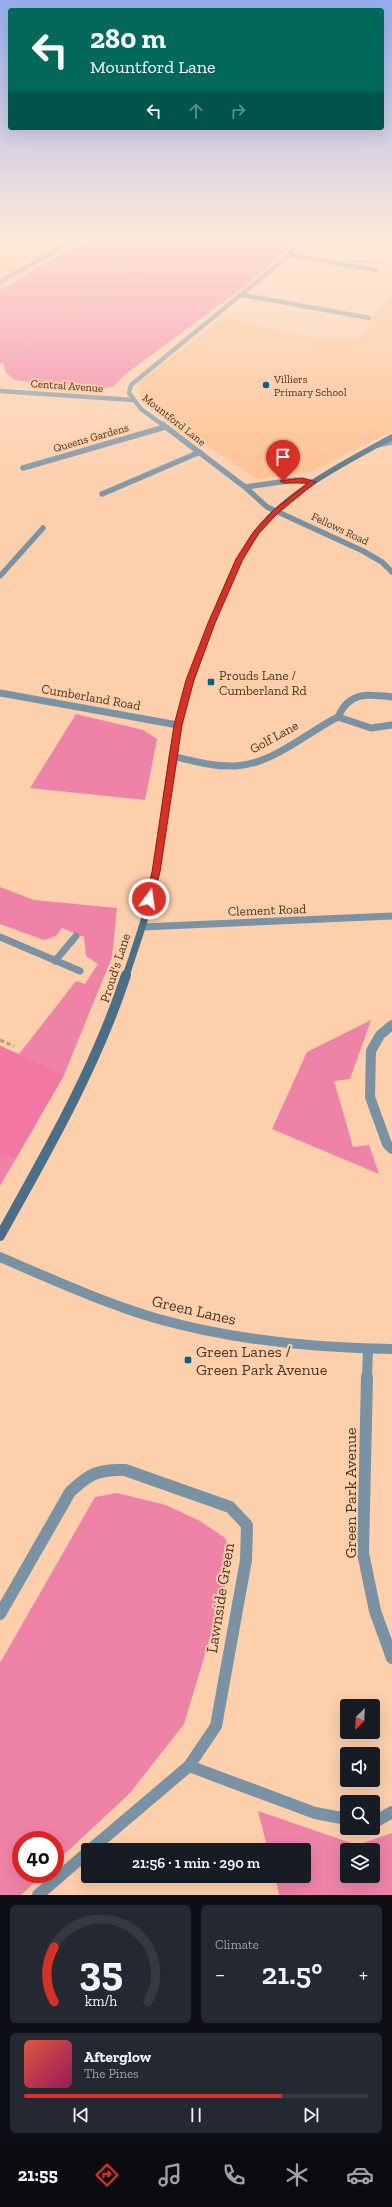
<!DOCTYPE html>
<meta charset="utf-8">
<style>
:root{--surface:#171b24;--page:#242831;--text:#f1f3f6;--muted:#9ea1a6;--line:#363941;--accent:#d93025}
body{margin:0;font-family:"Zilla Slab",serif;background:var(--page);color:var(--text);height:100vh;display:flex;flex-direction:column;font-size:15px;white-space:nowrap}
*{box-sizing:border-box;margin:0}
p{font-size:13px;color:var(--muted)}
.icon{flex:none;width:22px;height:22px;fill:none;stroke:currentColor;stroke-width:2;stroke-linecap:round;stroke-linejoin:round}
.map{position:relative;height:1895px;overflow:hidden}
.sheet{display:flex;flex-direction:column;gap:10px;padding:10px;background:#0d0f14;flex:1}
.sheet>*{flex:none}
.banner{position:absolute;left:8px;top:8px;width:376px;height:122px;border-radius:4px;box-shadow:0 4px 16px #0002;background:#00695c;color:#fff;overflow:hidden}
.needle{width:26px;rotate:204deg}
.buttons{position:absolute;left:340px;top:1699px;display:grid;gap:8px}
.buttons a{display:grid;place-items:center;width:40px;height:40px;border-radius:4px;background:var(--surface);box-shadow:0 4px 16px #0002;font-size:20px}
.speed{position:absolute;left:12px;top:1831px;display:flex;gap:8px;font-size:20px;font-weight:700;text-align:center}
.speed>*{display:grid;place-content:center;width:52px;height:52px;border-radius:50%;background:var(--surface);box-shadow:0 4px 16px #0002;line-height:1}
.speed .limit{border:6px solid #d22;background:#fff;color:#111}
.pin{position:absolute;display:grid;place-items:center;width:34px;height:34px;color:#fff;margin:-41px -17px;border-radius:50% 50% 50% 0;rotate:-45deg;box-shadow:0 0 4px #0007}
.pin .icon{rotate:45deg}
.me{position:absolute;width:44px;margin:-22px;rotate:14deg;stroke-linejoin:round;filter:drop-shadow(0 0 3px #0008)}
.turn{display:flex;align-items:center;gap:14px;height:84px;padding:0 16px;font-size:18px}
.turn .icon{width:52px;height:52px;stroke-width:2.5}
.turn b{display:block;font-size:28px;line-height:34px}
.lanes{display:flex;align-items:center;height:38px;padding:0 16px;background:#0003;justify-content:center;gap:20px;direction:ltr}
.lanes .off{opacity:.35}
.big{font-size:30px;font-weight:600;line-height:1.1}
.sheet .card{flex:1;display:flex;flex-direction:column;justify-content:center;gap:6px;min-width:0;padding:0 14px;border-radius:6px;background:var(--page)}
.sheet .dial{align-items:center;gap:0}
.dial svg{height:104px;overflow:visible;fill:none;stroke:var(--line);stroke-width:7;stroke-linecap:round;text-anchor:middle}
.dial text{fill:var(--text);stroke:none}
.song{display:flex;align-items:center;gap:12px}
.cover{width:48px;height:48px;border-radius:6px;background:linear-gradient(135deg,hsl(10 70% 55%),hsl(330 70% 35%))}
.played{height:4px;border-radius:2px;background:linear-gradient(90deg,var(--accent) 75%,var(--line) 75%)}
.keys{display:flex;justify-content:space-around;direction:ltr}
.heat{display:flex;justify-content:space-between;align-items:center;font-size:22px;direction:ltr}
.sheet .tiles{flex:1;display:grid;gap:10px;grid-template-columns:1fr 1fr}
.card:last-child{grid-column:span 2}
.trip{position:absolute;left:81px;top:1843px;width:230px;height:40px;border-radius:4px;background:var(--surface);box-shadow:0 4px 16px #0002;font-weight:600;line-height:40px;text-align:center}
.menu{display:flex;height:64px;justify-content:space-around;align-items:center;background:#090b0e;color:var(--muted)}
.menu .icon{width:28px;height:28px}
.menu .active{color:var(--accent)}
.menu b{font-size:18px;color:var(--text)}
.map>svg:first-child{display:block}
</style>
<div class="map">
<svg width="392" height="1895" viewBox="0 0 392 1895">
<rect width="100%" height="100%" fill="#fdcfab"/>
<!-- built -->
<g fill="#fdbe8b">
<polygon points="0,239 88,239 0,290"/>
<polygon points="392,294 392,431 310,472 257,479 143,402 139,389 140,381 224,317 314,338 357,339"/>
</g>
<!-- green -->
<g fill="#ef83a7" fill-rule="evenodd">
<polygon points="76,714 143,730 157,739 145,800 30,788"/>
<polygon points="0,887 34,900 117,908 112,957 64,1075 0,1186 0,1046 19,1054 76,981 85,984 98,964 86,956 84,937 62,928 56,936 44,940 0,924"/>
<polygon points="371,1020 350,1079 334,1081 353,1147 369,1145 379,1174 272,1129 307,1052"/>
<polygon points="117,1493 166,1505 200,1521 225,1538 228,1546 228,1577 184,1724 130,1793 55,1863 55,1840 21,1840 21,1874 44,1874 21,1895 0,1895 0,1663 95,1497"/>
<path d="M258,1811L357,1845L392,1833V1895H279L275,1876H304V1850H268ZM347,1850H373V1876H347Z"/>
</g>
<!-- forest -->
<g fill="#f277a2">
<polygon points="88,239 295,239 287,250 249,283 124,375 114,386 99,390 15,380 6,373 3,363 0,363 0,290"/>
<polygon points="0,1046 64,1075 16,1158 0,1156"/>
</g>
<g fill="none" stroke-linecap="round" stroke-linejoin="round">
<!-- path-far1 -->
<g stroke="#c09a7c" stroke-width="1.5" stroke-dasharray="2 1" stroke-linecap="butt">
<polyline points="117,269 146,267 193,249 207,239"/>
<polyline points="0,359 19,361 26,342 117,281 139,279 114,269 98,266"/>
</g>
<!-- path -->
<polyline stroke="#c09a7c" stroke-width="3" stroke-dasharray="4.5 2.5" stroke-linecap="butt" points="0,1040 14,1046"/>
<!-- lane-far1 -->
<polyline stroke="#7992a4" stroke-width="4.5" points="0,282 76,239"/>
<!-- lane -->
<polyline stroke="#7992a4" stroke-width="5.5" points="102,494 200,452"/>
<!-- street-far4 -->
<g stroke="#7992a4" stroke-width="4.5">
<polyline points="289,255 376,270"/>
<polyline points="243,295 369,318"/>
<polyline points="0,391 133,400"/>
<polyline points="163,425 141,409 129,393 131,385 289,255 299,239"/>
</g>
<!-- street-far3 -->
<g stroke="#7992a4" stroke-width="5.5">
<polyline points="162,424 245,487 267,507 363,551 382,562 392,572"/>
<polyline points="378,445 392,442"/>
<polyline points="23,468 165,427"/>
<polyline points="245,487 295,480 313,482"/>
<polyline points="0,576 43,528"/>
</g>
<!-- street-far2 -->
<g stroke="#7992a4" stroke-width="7">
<polyline points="0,693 178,725"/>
<path d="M392,697C368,694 349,691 338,717L371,728L392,725"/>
<path d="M172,756C193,761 214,767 236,766C273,764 306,733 338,717"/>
<polyline points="142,927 392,916"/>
<polyline points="0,937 80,971"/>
<polyline points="55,961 76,936"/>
</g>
<!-- street-far1 -->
<g stroke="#7992a4" stroke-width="10">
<polyline points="392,1025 380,1035 371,1051 370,1097 387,1144 392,1149"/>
<path d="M0,1257C51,1279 102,1302 155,1318C232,1340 312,1348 392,1349"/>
<polyline points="367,1378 368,1349"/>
</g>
<!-- street -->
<g stroke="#7992a4" stroke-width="12">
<polyline points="367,1377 363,1553 375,1611 392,1658"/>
<path d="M0,1614L70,1492C89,1474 98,1469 125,1470L230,1507L247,1525L246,1560L216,1726L189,1766L90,1850"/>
<polyline points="189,1766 315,1813 347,1819"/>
<polyline points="373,1823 392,1812"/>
<polyline points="38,1895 88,1852"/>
</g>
<!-- secondary-far2 -->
<path stroke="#496f89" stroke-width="5.5" d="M196,666C213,624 229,569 256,533C286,492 348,461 392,437"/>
<!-- secondary-far1 -->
<path stroke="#496f89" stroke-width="7" d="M126,976C137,942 150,907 156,871C168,802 170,730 196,665"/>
<!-- secondary -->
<path stroke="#496f89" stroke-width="10" d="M0,1236C47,1152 96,1067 126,975"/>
</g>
<!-- sky -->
<linearGradient id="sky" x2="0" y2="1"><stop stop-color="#98adee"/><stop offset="0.47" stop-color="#fee9d9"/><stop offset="1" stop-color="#fee9d9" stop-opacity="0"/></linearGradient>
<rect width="392" height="504" fill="url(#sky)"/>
<!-- route -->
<polygon fill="#d93025" stroke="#8d1f18" points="302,478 316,482 278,513 259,533 243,559 215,623 194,680 182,725 160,872 153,899 149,903 146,902 145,899 152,872 174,725 186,680 208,623 236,559 254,531 274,510 308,483 283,483 280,481"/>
<!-- markers -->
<g fill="#016292" stroke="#fdcfab" stroke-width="1.5">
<circle cx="266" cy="385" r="4"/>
<rect x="207" y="678" width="8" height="8" rx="2"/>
<rect x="184" y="1356" width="8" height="8" rx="2"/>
</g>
<g text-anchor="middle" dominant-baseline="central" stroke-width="4" stroke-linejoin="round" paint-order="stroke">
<!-- far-poi labels -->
<g font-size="11" fill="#4d3624" stroke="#fdcfab" text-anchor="start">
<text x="274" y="379">Villiers<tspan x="274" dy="13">Primary School</tspan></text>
</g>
<!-- far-street labels -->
<g font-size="11" fill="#4d3624" stroke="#fdcfab">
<text transform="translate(67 386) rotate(4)">Central Avenue</text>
<text transform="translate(174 420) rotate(38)">Mountford Lane</text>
<text transform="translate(91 438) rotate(-16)">Queens Gardens</text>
<text transform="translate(340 529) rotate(25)">Fellows Road</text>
</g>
<!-- poi labels -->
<g font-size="13" fill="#4d3624" stroke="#fdcfab" text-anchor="start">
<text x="219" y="675">Prouds Lane /<tspan x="219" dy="15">Cumberland Rd</tspan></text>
</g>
<!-- street labels -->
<g font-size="13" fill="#4d3624" stroke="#fdcfab">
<text transform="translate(91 697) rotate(10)">Cumberland Road</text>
<text transform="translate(274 737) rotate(-29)">Golf Lane</text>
<text transform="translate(267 910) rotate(-2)">Clement Road</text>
<text transform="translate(115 968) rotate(-72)">Proud's Lane</text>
</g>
<!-- near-street labels -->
<g font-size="16" fill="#4d3624" stroke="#fdcfab">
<text transform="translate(194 1310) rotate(13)">Green Lanes</text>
<text transform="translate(350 1493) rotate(-90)">Green Park Avenue</text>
<text transform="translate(220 1598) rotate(-81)">Lawnside Green</text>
</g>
<!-- near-poi labels -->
<g font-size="16" fill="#4d3624" stroke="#fdcfab" text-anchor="start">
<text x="196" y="1351">Green Lanes /<tspan x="196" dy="18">Green Park Avenue</tspan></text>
</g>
</g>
</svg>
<div class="buttons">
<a><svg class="needle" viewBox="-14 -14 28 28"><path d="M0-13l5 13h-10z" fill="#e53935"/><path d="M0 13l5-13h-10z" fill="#9ea1a6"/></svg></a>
<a><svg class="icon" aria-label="sound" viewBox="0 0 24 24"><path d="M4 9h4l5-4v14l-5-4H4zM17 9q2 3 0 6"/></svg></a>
<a><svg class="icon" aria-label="search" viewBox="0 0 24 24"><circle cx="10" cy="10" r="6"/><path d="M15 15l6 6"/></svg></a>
<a><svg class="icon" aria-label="layers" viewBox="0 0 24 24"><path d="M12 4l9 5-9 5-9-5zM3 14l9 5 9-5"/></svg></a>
</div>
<div class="speed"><div class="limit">40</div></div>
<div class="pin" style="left:283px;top:481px;background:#d93025"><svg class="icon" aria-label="arrive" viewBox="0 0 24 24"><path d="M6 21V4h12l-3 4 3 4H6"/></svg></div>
<svg class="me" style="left:149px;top:899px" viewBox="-20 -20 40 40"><circle r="17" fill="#d93025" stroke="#fff" stroke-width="3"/><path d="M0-11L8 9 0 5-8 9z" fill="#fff"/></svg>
<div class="trip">21:56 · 1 min · 290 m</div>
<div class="banner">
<div class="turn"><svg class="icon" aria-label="left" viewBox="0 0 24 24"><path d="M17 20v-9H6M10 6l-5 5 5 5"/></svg><div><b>280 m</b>Mountford Lane</div></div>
<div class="lanes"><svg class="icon" aria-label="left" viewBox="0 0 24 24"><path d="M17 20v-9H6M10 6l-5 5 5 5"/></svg><svg class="icon off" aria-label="ahead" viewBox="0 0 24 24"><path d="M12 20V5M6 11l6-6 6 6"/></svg><svg class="icon off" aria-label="right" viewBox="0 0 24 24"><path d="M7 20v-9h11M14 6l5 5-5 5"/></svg></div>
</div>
</div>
<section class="sheet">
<div class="tiles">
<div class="card dial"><svg viewBox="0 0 100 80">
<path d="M14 69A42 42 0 1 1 86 69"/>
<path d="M14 69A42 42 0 0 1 14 27" stroke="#d93025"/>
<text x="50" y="56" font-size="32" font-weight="700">35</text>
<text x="50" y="72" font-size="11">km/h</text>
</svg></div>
<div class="card"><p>Climate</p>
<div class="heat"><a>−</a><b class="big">21.5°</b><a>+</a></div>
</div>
<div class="card">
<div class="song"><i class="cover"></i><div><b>Afterglow</b><p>The Pines</p></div></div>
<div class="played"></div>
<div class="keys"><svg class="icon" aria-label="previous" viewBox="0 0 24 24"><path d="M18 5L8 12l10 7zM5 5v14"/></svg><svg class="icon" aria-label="pause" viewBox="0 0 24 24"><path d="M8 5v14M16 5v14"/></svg><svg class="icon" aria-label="next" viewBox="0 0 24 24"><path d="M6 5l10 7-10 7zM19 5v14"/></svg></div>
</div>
</div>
</section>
<nav class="menu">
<b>21:55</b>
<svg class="icon active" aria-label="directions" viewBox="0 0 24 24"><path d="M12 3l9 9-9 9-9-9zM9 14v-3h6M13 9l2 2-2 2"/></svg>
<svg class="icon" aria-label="music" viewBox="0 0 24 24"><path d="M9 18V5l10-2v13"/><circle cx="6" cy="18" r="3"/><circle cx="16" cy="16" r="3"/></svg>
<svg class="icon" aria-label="phone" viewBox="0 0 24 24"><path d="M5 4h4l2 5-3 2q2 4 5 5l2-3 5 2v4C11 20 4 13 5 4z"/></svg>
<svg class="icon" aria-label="climate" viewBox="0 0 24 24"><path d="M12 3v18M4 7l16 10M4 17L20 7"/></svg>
<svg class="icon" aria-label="car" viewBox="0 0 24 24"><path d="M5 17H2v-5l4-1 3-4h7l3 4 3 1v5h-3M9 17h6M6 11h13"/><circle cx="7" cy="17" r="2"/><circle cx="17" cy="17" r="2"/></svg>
</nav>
